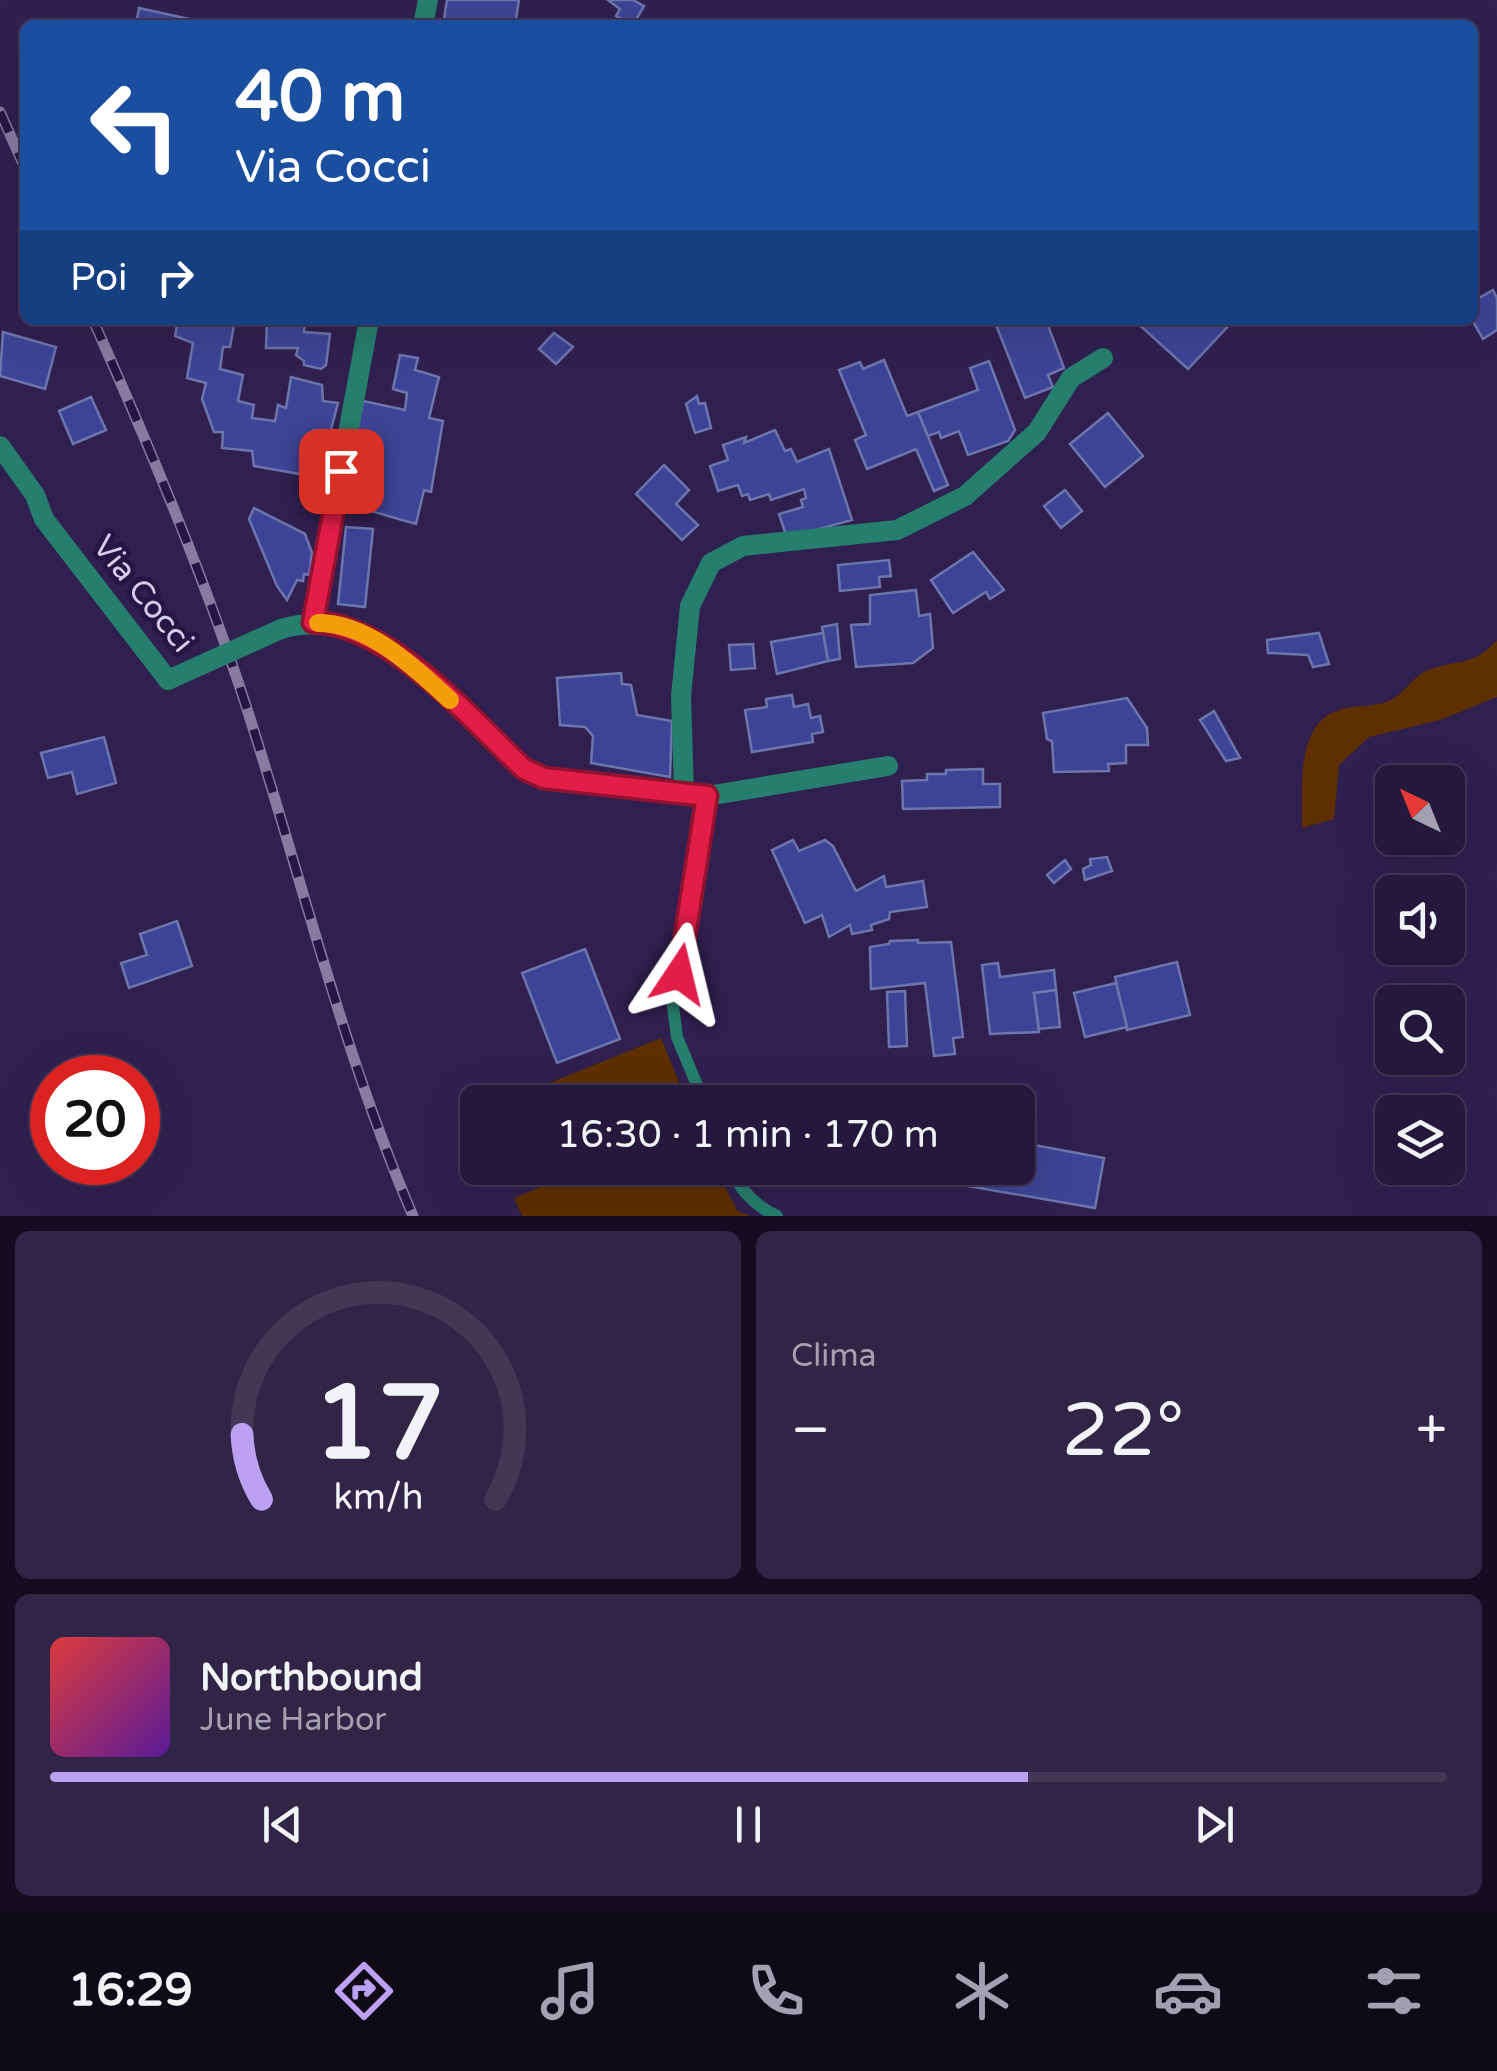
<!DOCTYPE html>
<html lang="it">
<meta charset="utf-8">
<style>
:root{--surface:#24183c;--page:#302547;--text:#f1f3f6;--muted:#a3a0af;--line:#413756;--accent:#bca0f2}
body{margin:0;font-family:"Varela Round",sans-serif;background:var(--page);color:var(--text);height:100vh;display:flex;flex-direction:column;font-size:38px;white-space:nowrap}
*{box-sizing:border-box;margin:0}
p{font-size:32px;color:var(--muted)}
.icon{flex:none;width:55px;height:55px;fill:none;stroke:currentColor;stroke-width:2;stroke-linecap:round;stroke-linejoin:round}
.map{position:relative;height:1216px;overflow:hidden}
.panel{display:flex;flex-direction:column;gap:15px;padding:15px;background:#140d21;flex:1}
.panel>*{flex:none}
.banner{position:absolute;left:20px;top:20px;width:1458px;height:305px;border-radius:15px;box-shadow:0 10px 40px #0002,0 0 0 2px var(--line);background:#1a4fa0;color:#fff;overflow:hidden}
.needle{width:65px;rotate:317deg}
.tools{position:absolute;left:1375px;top:765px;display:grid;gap:20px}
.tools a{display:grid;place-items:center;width:90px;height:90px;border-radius:15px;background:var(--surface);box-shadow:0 10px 40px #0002,0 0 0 2px var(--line);font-size:50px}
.speed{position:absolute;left:30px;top:1055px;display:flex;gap:20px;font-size:50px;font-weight:700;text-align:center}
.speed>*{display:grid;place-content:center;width:130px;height:130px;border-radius:50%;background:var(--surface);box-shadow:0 10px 40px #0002,0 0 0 2px var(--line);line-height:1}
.speed .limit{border:15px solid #d22;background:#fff;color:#111}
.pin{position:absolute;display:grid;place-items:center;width:85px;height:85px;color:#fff;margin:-42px;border-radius:20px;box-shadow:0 5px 15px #0006}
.me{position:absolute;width:110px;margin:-55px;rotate:10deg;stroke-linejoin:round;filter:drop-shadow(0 0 8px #0008)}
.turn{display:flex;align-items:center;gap:35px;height:210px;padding:0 50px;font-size:45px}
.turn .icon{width:130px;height:130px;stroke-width:2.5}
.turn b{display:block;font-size:70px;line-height:85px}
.then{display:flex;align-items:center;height:95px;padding:0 50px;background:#0003;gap:20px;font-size:38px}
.big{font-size:75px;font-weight:600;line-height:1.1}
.panel .tile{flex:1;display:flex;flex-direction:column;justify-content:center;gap:15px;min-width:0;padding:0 35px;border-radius:15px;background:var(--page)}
.panel .dial{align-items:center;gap:0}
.dial svg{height:260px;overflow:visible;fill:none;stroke:var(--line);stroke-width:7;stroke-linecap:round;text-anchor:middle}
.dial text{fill:var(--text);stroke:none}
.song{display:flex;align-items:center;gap:30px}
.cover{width:120px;height:120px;border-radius:15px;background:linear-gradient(135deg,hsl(0 70% 55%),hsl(270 70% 35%))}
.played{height:10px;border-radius:5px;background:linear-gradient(90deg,var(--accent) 70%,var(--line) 70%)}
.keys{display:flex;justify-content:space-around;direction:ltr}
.heat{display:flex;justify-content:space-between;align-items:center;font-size:55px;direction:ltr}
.panel .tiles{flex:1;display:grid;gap:15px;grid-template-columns:1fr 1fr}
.tile:last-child{grid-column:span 2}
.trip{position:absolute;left:460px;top:1085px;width:575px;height:100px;border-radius:15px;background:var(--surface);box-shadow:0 10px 40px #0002,0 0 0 2px var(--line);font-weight:600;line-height:100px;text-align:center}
.menu{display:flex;height:160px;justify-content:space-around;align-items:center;background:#0e0a18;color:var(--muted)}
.menu .icon{width:70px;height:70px}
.menu .active{color:var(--accent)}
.menu b{font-size:45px;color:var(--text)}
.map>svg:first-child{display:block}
</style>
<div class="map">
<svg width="1497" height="1216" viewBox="0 0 1497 1216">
<rect width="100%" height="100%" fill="#302050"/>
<!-- green -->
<g fill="#5e2f01">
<path d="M1497,640V697L1440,720L1369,737L1339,765L1334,819L1302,828C1303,790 1294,725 1339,710C1355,704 1378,708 1393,699C1406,691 1413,676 1428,670C1461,658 1471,668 1497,640Z"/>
<polygon points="661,1038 687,1102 531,1102 527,1092"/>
<polygon points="554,1168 714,1168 738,1211 750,1216 522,1216 514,1198 558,1180"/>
</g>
<!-- building -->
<g fill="#3e4495" stroke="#6c75ac" stroke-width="2.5">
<polygon points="447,0 519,0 515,25 443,25"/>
<polygon points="608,0 633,0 644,6 633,25 616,16 620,9"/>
<polygon points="139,8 212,24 212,25 136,25"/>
<polygon points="1493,290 1497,298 1497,330 1483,339 1472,320 1472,302"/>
<polygon points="178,320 235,320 230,347 223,347 220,369 243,375 238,401 254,405 252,418 275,421 278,405 286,408 291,377 322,385 323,401 338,403 330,433 314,430 311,476 254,466 252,451 222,448 223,432 214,432 202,399 206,383 187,378 193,343 175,336"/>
<polygon points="267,320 305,320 304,332 330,334 326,365 321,369 304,365 304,361 296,355 298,348 266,348"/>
<polygon points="1010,320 1046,320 1064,368 1048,375 1053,387 1025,398 996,325"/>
<polygon points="1134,320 1232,320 1233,321 1188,369"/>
<polygon points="3,332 56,347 45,389 0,376"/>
<polygon points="554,333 573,347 556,364 539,349"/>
<polygon points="400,355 418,358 415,370 439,377 429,418 443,421 431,492 424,490 416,524 360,508 366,484 348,478 363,401 405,410 407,393 393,389"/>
<polygon points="884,360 907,416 918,412 948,485 934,491 916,449 867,469 855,440 866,435 839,370 860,362 863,369"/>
<polygon points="989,361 1015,430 1008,441 968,455 959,431 941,438 939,432 928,436 918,412 978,390 970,368"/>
<polygon points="697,396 699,404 705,403 711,428 695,433 686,404"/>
<polygon points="91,397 106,430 73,444 59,411"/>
<polygon points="1108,413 1143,456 1105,487 1070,444"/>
<polygon points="775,430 785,451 791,449 797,462 829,449 852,520 787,538 779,514 803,507 801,500 806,498 804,489 771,500 769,494 750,500 748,494 742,496 738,485 718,491 710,466 728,460 723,445 746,437 744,443"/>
<polygon points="664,465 689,490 676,504 698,525 682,540 636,494"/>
<polygon points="1065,490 1082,511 1061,528 1044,506"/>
<polygon points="254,508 305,534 312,553 309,575 304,574 303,581 297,580 287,600 277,586 249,519"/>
<polygon points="346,527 373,529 365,607 338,604"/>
<polygon points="973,552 1004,590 990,599 986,592 953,613 931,580"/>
<polygon points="889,560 891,576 879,577 880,587 840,591 838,565"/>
<polygon points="916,590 919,616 930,614 933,648 913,663 856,667 851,625 870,624 870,595"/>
<polygon points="837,624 840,659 828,661 822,627"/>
<polygon points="823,633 828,661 777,674 771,642"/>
<polygon points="1319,633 1329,664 1313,667 1308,655 1268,653 1267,640"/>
<polygon points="753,644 755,668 731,670 729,645"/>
<polygon points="621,673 622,684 631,685 637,715 672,721 670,777 591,763 593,736 585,727 560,725 557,678"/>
<polygon points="792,695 794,707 808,704 811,718 820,716 823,732 812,734 813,742 752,752 745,710 767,707 766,699"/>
<polygon points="1127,698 1147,728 1148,745 1126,745 1126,763 1108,764 1109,771 1054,772 1052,741 1047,739 1043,713"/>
<polygon points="1214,711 1240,758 1226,761 1200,720"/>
<polygon points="104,737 116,783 77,794 72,772 48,778 41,753"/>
<polygon points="983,769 983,784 1000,784 1000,807 903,809 902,781 927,780 927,774 946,774 946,770"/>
<polygon points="793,840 799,851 825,840 833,846 856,891 884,876 886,887 923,881 927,907 890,912 889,919 871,925 872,930 852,934 850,925 829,937 822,915 805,923 772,850"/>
<polygon points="1107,857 1112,871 1085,880 1083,869 1091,865 1090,859"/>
<polygon points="1065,860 1071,869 1054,883 1047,875"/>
<polygon points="177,921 192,966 129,988 121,963 147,955 140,934"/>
<polygon points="918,940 918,943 951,942 963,1037 953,1038 955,1054 934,1056 925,983 871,989 870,947 889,944 890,941"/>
<polygon points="585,949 620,1039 557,1063 522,973"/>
<polygon points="1177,962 1190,1015 1127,1030 1115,977"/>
<polygon points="998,963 1000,977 1054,970 1056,990 1034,993 1039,1032 990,1034 982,965"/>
<polygon points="1116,983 1127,1027 1085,1037 1074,993"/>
<polygon points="1056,990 1060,1027 1039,1029 1034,993"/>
<polygon points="905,991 907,1046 889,1047 887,992"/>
<polygon points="1018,1142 1104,1158 1095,1208 933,1180 935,1168 1018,1168"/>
</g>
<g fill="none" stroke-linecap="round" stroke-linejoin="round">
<!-- service -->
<g stroke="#267e6c" stroke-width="12">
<polyline points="704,1102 677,1037 673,1006 707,796"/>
<path d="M730,1168C740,1190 755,1206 777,1216"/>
</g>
<!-- minor -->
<g stroke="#267e6c" stroke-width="20">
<polyline points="423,25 428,0"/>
<polyline points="0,446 35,495 44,519 168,680"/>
<polyline points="313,622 369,320"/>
<path d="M281,629C373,600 463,712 525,769L544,778L707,796L888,766"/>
<polyline points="684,793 681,696 690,606 711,563 743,546 897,530 965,496 1037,432 1071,378 1103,358"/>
</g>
<!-- rail casing -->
<g stroke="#867ba1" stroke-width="11">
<g id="rail">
<polyline points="0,112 25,168"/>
<path d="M93,320C153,455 210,590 254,731C305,892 346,1060 413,1216"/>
</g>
</g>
<!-- rail -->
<use href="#rail" stroke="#271645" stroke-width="8" stroke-dasharray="22" stroke-linecap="butt"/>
<!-- minor-bridge -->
<polyline stroke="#267e6c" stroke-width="20" points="168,680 281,629"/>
</g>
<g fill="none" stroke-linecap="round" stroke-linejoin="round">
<!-- route casing -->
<g stroke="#92132f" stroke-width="25">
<path id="route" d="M341,471L313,622C390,624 471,719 524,769L544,778L707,796L679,974"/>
</g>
<!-- route -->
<use href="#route" stroke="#e11d48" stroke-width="18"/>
<!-- slow -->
<path stroke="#f59e0b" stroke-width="18" d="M318,623C369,623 415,668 450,700"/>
</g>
<g text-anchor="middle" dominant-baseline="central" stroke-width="10" stroke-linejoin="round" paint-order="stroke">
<!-- street labels -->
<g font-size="32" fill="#d4cdeb" stroke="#271645">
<text transform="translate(143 594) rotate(51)">Via Cocci</text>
</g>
</g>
</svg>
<div class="tools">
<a><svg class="needle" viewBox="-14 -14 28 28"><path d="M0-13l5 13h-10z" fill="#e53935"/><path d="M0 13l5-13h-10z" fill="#a3a0af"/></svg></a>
<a><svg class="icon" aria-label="sound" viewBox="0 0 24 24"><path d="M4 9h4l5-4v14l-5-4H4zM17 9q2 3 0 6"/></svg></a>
<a><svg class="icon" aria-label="search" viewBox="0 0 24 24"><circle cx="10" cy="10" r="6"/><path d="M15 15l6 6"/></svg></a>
<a><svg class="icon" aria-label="layers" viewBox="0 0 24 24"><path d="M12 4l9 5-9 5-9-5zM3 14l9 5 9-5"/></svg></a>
</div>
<div class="speed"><div class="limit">20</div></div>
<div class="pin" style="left:341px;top:471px;background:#d93025"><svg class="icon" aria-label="arrive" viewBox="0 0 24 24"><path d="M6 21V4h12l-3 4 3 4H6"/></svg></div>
<svg class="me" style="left:679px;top:974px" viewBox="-20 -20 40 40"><path d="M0-17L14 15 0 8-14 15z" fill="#e11d48" stroke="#fff" stroke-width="4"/></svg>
<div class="trip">16:30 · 1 min · 170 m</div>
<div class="banner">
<div class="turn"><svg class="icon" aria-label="left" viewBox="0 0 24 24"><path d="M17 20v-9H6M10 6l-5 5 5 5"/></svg><div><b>40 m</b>Via Cocci</div></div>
<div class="then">Poi<svg class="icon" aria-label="right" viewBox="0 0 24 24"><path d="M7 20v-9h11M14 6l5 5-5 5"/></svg></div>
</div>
</div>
<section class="panel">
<div class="tiles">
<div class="tile dial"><svg viewBox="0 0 100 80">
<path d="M14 69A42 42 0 1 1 86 69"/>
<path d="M14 69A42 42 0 0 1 8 49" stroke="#bca0f2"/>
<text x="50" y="56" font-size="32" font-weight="700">17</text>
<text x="50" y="72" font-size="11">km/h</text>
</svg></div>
<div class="tile"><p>Clima</p>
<div class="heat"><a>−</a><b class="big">22°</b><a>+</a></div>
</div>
<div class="tile">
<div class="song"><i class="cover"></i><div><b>Northbound</b><p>June Harbor</p></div></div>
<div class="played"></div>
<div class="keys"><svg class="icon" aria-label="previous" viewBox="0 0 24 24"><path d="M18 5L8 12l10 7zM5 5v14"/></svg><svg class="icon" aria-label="pause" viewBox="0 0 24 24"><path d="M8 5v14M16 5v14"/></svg><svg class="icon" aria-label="next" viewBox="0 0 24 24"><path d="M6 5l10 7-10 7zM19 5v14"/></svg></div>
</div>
</div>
</section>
<nav class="menu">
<b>16:29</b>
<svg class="icon active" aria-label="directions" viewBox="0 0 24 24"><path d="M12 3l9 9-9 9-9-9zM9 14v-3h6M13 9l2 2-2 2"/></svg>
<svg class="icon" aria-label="music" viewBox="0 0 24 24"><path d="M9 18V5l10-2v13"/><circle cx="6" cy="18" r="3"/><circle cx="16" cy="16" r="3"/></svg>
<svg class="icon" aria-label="phone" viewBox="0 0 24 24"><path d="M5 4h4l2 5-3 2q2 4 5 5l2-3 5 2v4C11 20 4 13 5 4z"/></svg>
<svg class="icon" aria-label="climate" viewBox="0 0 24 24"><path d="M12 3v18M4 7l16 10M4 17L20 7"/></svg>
<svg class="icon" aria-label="car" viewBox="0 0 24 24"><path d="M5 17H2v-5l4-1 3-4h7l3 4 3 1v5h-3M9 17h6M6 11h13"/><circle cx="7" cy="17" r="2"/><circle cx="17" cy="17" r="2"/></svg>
<svg class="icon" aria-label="filters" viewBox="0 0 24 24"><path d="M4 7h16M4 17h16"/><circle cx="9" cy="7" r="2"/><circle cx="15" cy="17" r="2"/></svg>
</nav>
